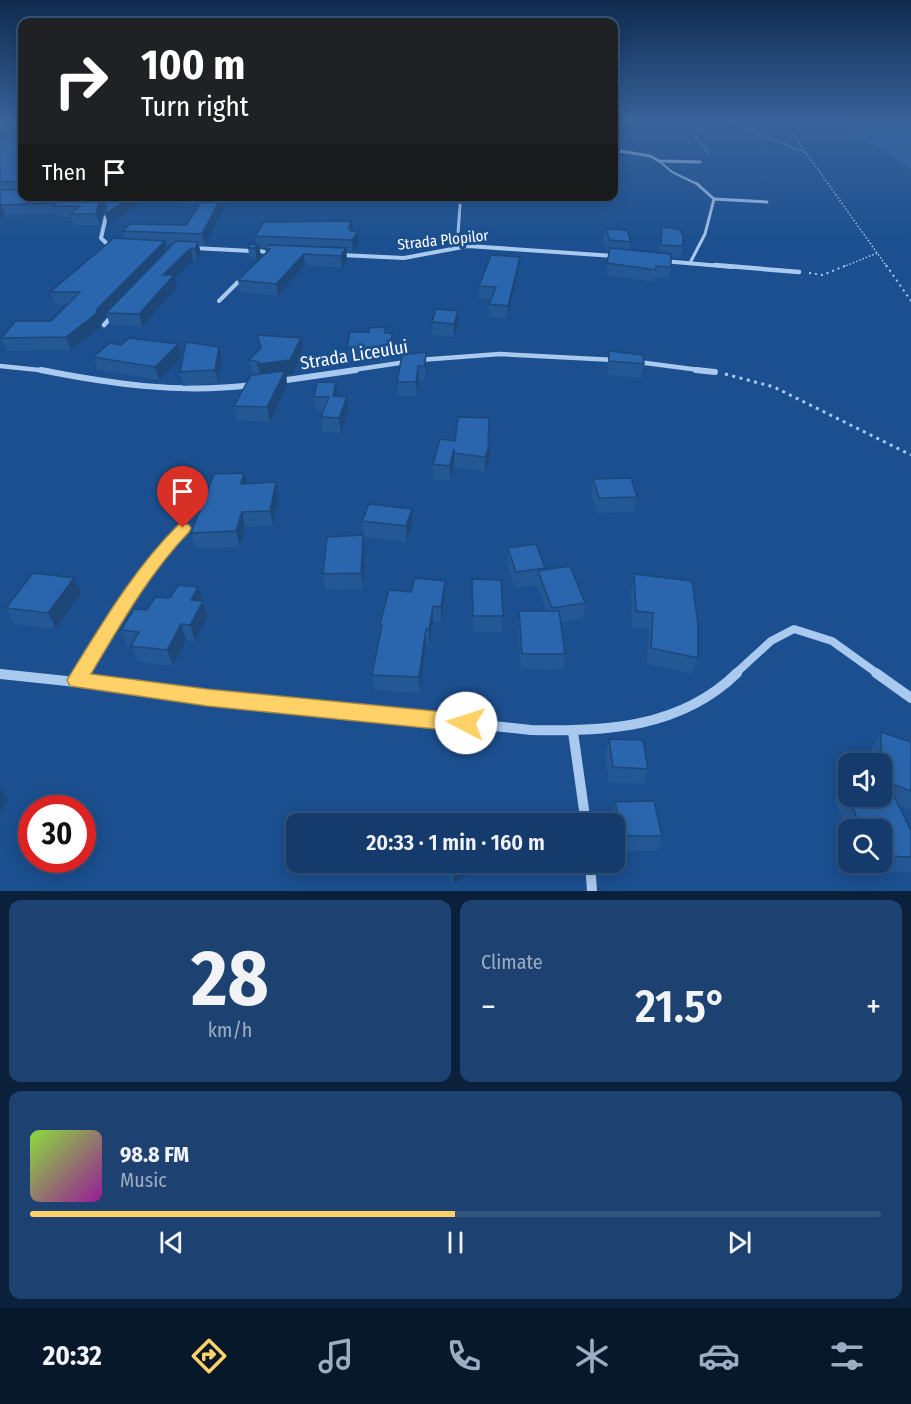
<!DOCTYPE html>
<meta charset="utf-8">
<style>
:root{--surface:#143b6b;--page:#1d4271;--text:#f1f3f6;--muted:#9dadc1;--line:#33557e;--accent:#ffd166}
body{margin:0;font-family:"Fira Sans Condensed",sans-serif;background:var(--page);color:var(--text);height:100vh;display:flex;flex-direction:column;font-size:22px;white-space:nowrap}
*{box-sizing:border-box;margin:0}
p{font-size:20px;color:var(--muted)}
.icon{flex:none;width:33px;height:33px;fill:none;stroke:currentColor;stroke-width:2;stroke-linecap:round;stroke-linejoin:round}
.map{position:relative;height:891px;overflow:hidden}
.panel{display:flex;flex-direction:column;gap:9px;padding:9px;background:#0b203b;flex:1}
.panel>*{flex:none}
.guide{position:absolute;left:18px;top:18px;width:600px;height:183px;border-radius:12px;box-shadow:0 3px 15px #0003,0 0 0 2px var(--line);background:#202124;color:#fff;overflow:hidden}
.fabs{position:absolute;left:838px;top:753px;display:grid;gap:12px}
.fabs a{display:grid;place-items:center;width:54px;height:54px;border-radius:12px;background:var(--surface);box-shadow:0 3px 15px #0003,0 0 0 2px var(--line);font-size:30px}
.speed{position:absolute;left:18px;top:795px;display:flex;gap:12px;font-size:30px;font-weight:700;text-align:center}
.speed>*{display:grid;place-content:center;width:78px;height:78px;border-radius:50%;background:var(--surface);box-shadow:0 3px 15px #0003,0 0 0 2px var(--line);line-height:1}
.speed .limit{border:9px solid #d22;background:#fff;color:#111}
.pin{position:absolute;display:grid;place-items:center;width:51px;height:51px;color:#fff;margin:-62px -26px;border-radius:50% 50% 50% 0;rotate:-45deg;box-shadow:0 0 6px #0007}
.pin .icon{rotate:45deg}
.me{position:absolute;width:66px;margin:-33px;rotate:275deg;stroke-linejoin:round;filter:drop-shadow(0 0 4px #0008)}
.turn{display:flex;align-items:center;gap:21px;height:126px;padding:0 24px;font-size:27px}
.turn .icon{width:78px;height:78px;stroke-width:2.5}
.turn b{display:block;font-size:42px;line-height:51px}
.then{display:flex;align-items:center;height:57px;padding:0 24px;background:#0003;gap:12px;font-size:22px}
.big{font-size:45px;font-weight:600;line-height:1.1}
.panel .card{flex:1;display:flex;flex-direction:column;justify-content:center;gap:9px;min-width:0;padding:0 21px;border-radius:12px;background:var(--page)}
.panel .dial{align-items:center;gap:0}
.dial b{font-size:78px;line-height:1}
.song{display:flex;align-items:center;gap:18px}
.cover{width:72px;height:72px;border-radius:9px;background:linear-gradient(135deg,hsl(90 70% 55%),hsl(300 70% 35%))}
.played{height:6px;border-radius:3px;background:linear-gradient(90deg,var(--accent) 50%,var(--line) 50%)}
.keys{display:flex;justify-content:space-around;direction:ltr}
.heat{display:flex;justify-content:space-between;align-items:center;font-size:33px;direction:ltr}
.panel .tiles{flex:1;display:grid;gap:9px;grid-template-columns:1fr 1fr}
.card:last-child{grid-column:span 2}
.trip{position:absolute;left:286px;top:813px;width:339px;height:60px;border-radius:12px;background:var(--surface);box-shadow:0 3px 15px #0003,0 0 0 2px var(--line);font-weight:600;line-height:60px;text-align:center}
.dock{display:flex;height:96px;justify-content:space-around;align-items:center;background:#08182b;color:var(--muted)}
.dock .icon{width:42px;height:42px}
.dock .on{color:var(--accent)}
.dock b{font-size:27px;color:var(--text)}
.map>svg:first-child{display:block}
</style>
<div class="map">
<svg width="911" height="891" viewBox="0 0 911 891">
<rect width="100%" height="100%" fill="#1b4f8f"/>
<!-- green -->
<polygon fill="#2461a8" points="832,120 911,120 911,170 882,148 857,138"/>
<g fill="none" stroke-linecap="round" stroke-linejoin="round">
<!-- path-far2 -->
<g stroke="#a9c9ee" stroke-width="1.5" stroke-dasharray="1.5 2" stroke-linecap="butt">
<polyline points="704,120 696,137 709,154"/>
<polyline points="725,120 804,152"/>
<polyline points="783,120 887,267"/>
<polyline points="843,267 877,253"/>
</g>
<!-- path-far1 -->
<g stroke="#a9c9ee" stroke-width="2" stroke-dasharray="2 4" stroke-linecap="butt">
<polyline points="886,265 911,301"/>
<polyline points="809,273 823,275 847,265"/>
</g>
<!-- path -->
<polyline stroke="#a9c9ee" stroke-width="3" stroke-dasharray="3 4.5" stroke-linecap="butt" points="725,374 774,387 911,455"/>
<!-- lane-far4 -->
<polyline stroke="#a9c9ee" stroke-width="2" points="659,161 672,172 699,185"/>
<!-- lane-far3 -->
<g stroke="#a9c9ee" stroke-width="3">
<polyline points="714,199 767,202"/>
<polyline points="457,248 460,205"/>
<polyline points="690,263 705,234 714,199 696,183"/>
</g>
<!-- lane-far2 -->
<polyline stroke="#a9c9ee" stroke-width="4" points="219,301 242,278"/>
<!-- lane-far1 -->
<path stroke="#a9c9ee" stroke-width="5" d="M80,674C112,623 141,572 183,529"/>
<!-- lane -->
<polyline stroke="#a9c9ee" stroke-width="8" points="77,680 81,673"/>
<!-- street-far5 -->
<polyline stroke="#a9c9ee" stroke-width="3" points="614,150 650,156 659,161 700,162"/>
<!-- street-far4 -->
<g stroke="#a9c9ee" stroke-width="4">
<polyline points="103,196 109,203 101,238 107,244 115,246"/>
<polyline points="194,248 271,252"/>
<polyline points="341,255 404,258 468,246 614,256"/>
<polyline points="663,261 733,267"/>
</g>
<!-- street-far3 -->
<g stroke="#a9c9ee" stroke-width="4.5">
<polyline points="715,265 799,272"/>
<polyline points="104,325 112,316"/>
<polyline points="419,360 500,354 615,360"/>
<polyline points="638,362 707,371"/>
<polyline points="0,366 49,371"/>
<polyline points="346,371 406,362"/>
</g>
<!-- street-far2 -->
<g stroke="#a9c9ee" stroke-width="6">
<path d="M41,370C112,384 179,394 252,385"/>
<polyline points="696,370 715,372"/>
<polyline points="280,381 356,370"/>
</g>
<!-- street-far1 -->
<g stroke="#a9c9ee" stroke-width="8">
<polyline points="0,674 4,674"/>
<polyline points="735,674 771,641 794,629 832,641 878,674"/>
</g>
<!-- street -->
<g stroke="#a9c9ee" stroke-width="10">
<polyline points="876,673 911,698"/>
<path d="M0,674L531,730C605,732 681,728 737,673"/>
<polyline points="573,732 586,824"/>
<polyline points="590,862 592,891"/>
</g>
</g>
<!-- wall -->
<g fill="#245895" fill-rule="evenodd">
<polygon points="0,120 22,120 105,204 100,225 74,225 71,217 57,217 56,214 5,215 0,218"/>
<path d="M172,196H261L259,198L230,197L205,245H199L201,254L197,260H193L175,278L177,287L142,327L110,325L107,316L101,322L100,327L71,350L7,351L1,338L51,321L68,304H55L50,292L125,239L123,231L186,225L200,204H178ZM165,244H173L167,250Z"/>
<polygon points="352,221 353,232 358,232 359,243 353,252 346,251 347,260 342,268 305,265 278,296 240,292 238,280 266,253 265,249 266,248 259,248 261,256 257,260 250,259 248,248 256,244 255,236"/>
<polygon points="662,227 683,246 681,258 671,257 671,267 669,279 655,278 654,282 606,275 609,252 603,240 605,229 631,242 630,250 659,253"/>
<polygon points="520,257 519,269 507,319 489,317 489,304 491,299 479,298 479,286"/>
<polygon points="458,311 458,324 454,337 432,335 432,322"/>
<polygon points="385,327 386,333 392,333 393,346 392,361 348,363 347,349 369,332"/>
<polygon points="257,335 301,338 303,351 293,374 286,375 287,385 270,422 237,420 234,406 258,375 252,374 249,360 260,349"/>
<polygon points="609,351 644,364 641,378 607,375"/>
<polygon points="426,352 425,380 419,380 417,396 398,396 397,382"/>
<polygon points="93,357 181,358 159,380 98,370"/>
<polygon points="222,360 218,383 183,386 180,372"/>
<polygon points="336,382 337,397 348,411 341,433 322,432 321,417 323,411 316,411 314,397"/>
<polygon points="455,441 488,443 490,458 485,472 454,467 454,465 450,481 433,479 433,464"/>
<polygon points="593,479 637,497 634,512 597,513 591,494"/>
<polygon points="247,483 279,498 273,526 245,527 240,547 195,548 191,533"/>
<polygon points="362,521 412,524 407,542 364,537"/>
<polygon points="508,548 545,568 545,570 585,603 583,619 561,622 565,654 563,670 521,669 518,627 519,611 546,611 537,585 515,588 507,563"/>
<polygon points="365,551 363,589 326,590 323,574"/>
<polygon points="634,574 698,658 693,674 647,664 649,629 632,627 631,590"/>
<polygon points="472,579 503,616 502,632 473,632"/>
<polygon points="445,581 445,597 441,622 433,622 429,645 426,645 420,693 374,690 372,675 380,632 380,624 411,592"/>
<polygon points="81,593 56,629 14,624 6,608"/>
<polygon points="202,601 203,601 208,617 195,641 186,640 173,666 138,662 132,647 127,646 121,630 147,610"/>
<polygon points="881,732 911,742 911,807 909,810 899,806 911,831 911,872 862,871 859,862 882,862 882,830 849,830 849,837 835,802 844,787 882,796 882,764 872,764 872,748"/>
<polygon points="609,739 648,769 644,784 609,783 605,755"/>
<polygon points="615,802 662,836 657,851 617,851 615,837 615,824 613,824 611,817"/>
<polygon points="442,862 487,862 453,884"/>
</g>
<!-- shaded-wall -->
<g fill="#1d4779">
<polygon points="101,196 102,196 105,204 100,225 96,214"/>
<polygon points="132,196 151,196 108,225 105,214"/>
<polygon points="222,196 230,197 205,245 202,234"/>
<polygon points="1,204 5,215 0,218 0,205"/>
<polygon points="352,221 353,232 358,232 359,243 353,252 352,240 348,228"/>
<polygon points="165,241 167,252 106,313 107,316 101,322 100,327 71,350 66,337 97,309"/>
<polygon points="198,242 201,254 197,260 195,249"/>
<polygon points="259,245 261,256 257,260 255,248"/>
<polygon points="191,248 193,260 175,278 177,287 142,327 139,314 163,275"/>
<polygon points="346,248 347,260 342,268 341,256"/>
<polygon points="304,254 305,265 278,296 276,284"/>
<polygon points="520,257 519,269 507,319 508,306"/>
<polygon points="458,311 458,324 454,337 454,324"/>
<polygon points="392,333 393,346 392,361 391,347"/>
<polygon points="301,338 303,351 293,374 286,375 287,385 270,422 258,364"/>
<polygon points="178,344 181,358 159,380 155,367"/>
<polygon points="219,347 222,360 218,383 215,370"/>
<polygon points="426,352 426,366 425,380 425,366"/>
<polygon points="418,366 419,380 417,396 416,382"/>
<polygon points="336,382 337,395 334,411 333,396"/>
<polygon points="347,397 348,411 341,433 339,418"/>
<polygon points="490,443 490,458 485,472 485,457"/>
<polygon points="454,449 454,465 450,481 450,466"/>
<polygon points="244,473 248,488 241,484"/>
<polygon points="276,482 279,498 273,526 270,511"/>
<polygon points="412,509 412,524 407,542 406,526"/>
<polygon points="242,512 245,527 240,547 236,531"/>
<polygon points="363,535 365,551 363,589 361,573"/>
<polygon points="74,578 81,593 56,629 48,613"/>
<polygon points="445,581 445,597 441,622 441,607"/>
<polygon points="198,587 208,617 195,641 190,625 191,600"/>
<polygon points="433,606 433,622 429,645 429,629"/>
<polygon points="181,624 186,640 173,666 167,650"/>
<polygon points="426,629 426,645 420,693 419,677"/>
<polygon points="0,787 8,799 0,814"/>
<polygon points="464,862 487,862 453,884 453,869"/>
</g>
<!-- building -->
<g fill="#2a66ad" stroke="#1d4779" stroke-width="1.5">
<polygon points="0,120 22,120 22,135 20,131 0,132"/>
<polygon points="22,136 22,196 101,196 96,214 70,214 80,206 53,206 57,203 0,205 0,190 19,190 22,186 18,182 0,182 0,139 19,139"/>
<polygon points="109,196 132,196 105,214"/>
<polygon points="205,196 222,196 202,234 123,231 130,224 186,225"/>
<polygon points="352,221 348,228 352,228 350,231 358,232 352,240 255,236 264,222"/>
<polygon points="662,227 679,229 683,235 683,246 661,245"/>
<polygon points="605,229 627,230 631,242 610,240"/>
<polygon points="114,238 165,241 97,309 96,314 66,337 1,338 16,321 51,321 80,292 50,292"/>
<polygon points="176,241 198,242 195,249 191,248 163,275 174,275 139,314 106,313"/>
<polygon points="250,244 259,245 255,248 248,248"/>
<polygon points="269,245 346,248 341,256 304,254 276,284 238,280 270,249 265,249"/>
<polygon points="610,248 671,254 671,267 656,266 656,270 607,263"/>
<polygon points="491,255 520,257 508,306 489,304 496,287 479,286"/>
<polygon points="436,309 458,311 454,324 432,322"/>
<polygon points="385,327 385,333 392,333 391,347 347,349 350,332 369,332 369,328"/>
<polygon points="257,335 301,338 290,360 258,364 259,362 249,360 261,348"/>
<polygon points="129,338 178,344 155,367 93,357 110,343 121,345"/>
<polygon points="186,342 219,347 215,370 180,372"/>
<polygon points="609,351 643,355 644,364 609,361"/>
<polygon points="426,352 425,366 418,366 416,382 397,382 402,355"/>
<polygon points="285,371 267,407 234,406 251,375"/>
<polygon points="317,382 336,382 333,396 347,397 339,418 321,417 329,397 314,397"/>
<polygon points="458,417 489,418 488,443 490,443 485,457 454,453 454,449 450,466 433,464 440,439 455,441"/>
<polygon points="244,473 241,484 276,482 270,511 242,512 236,531 191,533 214,474"/>
<polygon points="631,478 637,497 599,498 593,479"/>
<polygon points="369,504 412,509 406,526 362,521"/>
<polygon points="363,535 361,573 323,574 327,537"/>
<polygon points="536,544 545,568 516,572 508,548"/>
<polygon points="570,566 585,603 552,608 538,571"/>
<polygon points="33,573 74,578 48,613 6,608"/>
<polygon points="634,574 692,581 698,625 698,658 651,648 653,613 636,611"/>
<polygon points="415,578 445,581 441,607 433,606 429,629 426,629 419,677 372,675 382,625 380,624 389,590 411,592"/>
<polygon points="472,579 501,580 503,616 473,616"/>
<polygon points="178,585 198,587 191,600 203,601 190,625 181,624 167,650 131,646 139,632 121,630 134,609 147,610 155,597 170,598"/>
<polygon points="519,611 559,611 565,654 522,654"/>
<polygon points="881,732 911,742 911,791 882,780"/>
<polygon points="609,739 643,740 648,769 613,767"/>
<polygon points="844,787 849,787 849,796 882,796 882,787 890,788 911,831 911,857 882,856 882,830 862,830"/>
<polygon points="654,801 662,836 622,836 615,802"/>
<polygon points="475,814 481,824 458,824"/>
<polygon points="449,862 464,862 453,869"/>
</g>
<!-- sky -->
<linearGradient id="sky" x2="0" y2="1"><stop stop-color="#0f2b4f"/><stop offset="0.49" stop-color="#39639b"/><stop offset="1" stop-color="#39639b" stop-opacity="0"/></linearGradient>
<rect width="911" height="245" fill="url(#sky)"/>
<!-- route -->
<path fill="#ffd166" stroke="#a68842" stroke-width="1.5" d="M183,523L189,525L191,528L189,532C148,575 121,624 91,674L207,689L466,714L474,716L477,723L474,730L466,732L207,706L70,686L67,680L70,675C103,622 134,569 178,525Z"/>
<g text-anchor="middle" dominant-baseline="central" stroke-width="6" stroke-linejoin="round" paint-order="stroke">
<!-- far-street labels -->
<g font-size="15" fill="#fff" stroke="#1b4f8f">
<text transform="translate(443 240) rotate(-6)">Strada Plopilor</text>
</g>
<!-- street labels -->
<g font-size="18" fill="#fff" stroke="#1b4f8f">
<text transform="translate(354 355) rotate(-9)">Strada Liceului</text>
</g>
</g>
</svg>
<div class="fabs">
<a><svg class="icon" aria-label="sound" viewBox="0 0 24 24"><path d="M4 9h4l5-4v14l-5-4H4zM17 9q2 3 0 6"/></svg></a>
<a><svg class="icon" aria-label="search" viewBox="0 0 24 24"><circle cx="10" cy="10" r="6"/><path d="M15 15l6 6"/></svg></a>
</div>
<div class="speed"><div class="limit">30</div></div>
<div class="pin" style="left:183px;top:528px;background:#d93025"><svg class="icon" aria-label="arrive" viewBox="0 0 24 24"><path d="M6 21V4h12l-3 4 3 4H6"/></svg></div>
<svg class="me" style="left:466px;top:723px" viewBox="-20 -20 40 40"><circle r="19" fill="#fff"/><path d="M0-13L10 11 0 6-10 11z" fill="#ffd166"/></svg>
<div class="trip">20:33 · 1 min · 160 m</div>
<div class="guide">
<div class="turn"><svg class="icon" aria-label="right" viewBox="0 0 24 24"><path d="M7 20v-9h11M14 6l5 5-5 5"/></svg><div><b>100 m</b>Turn right</div></div>
<div class="then">Then<svg class="icon" aria-label="arrive" viewBox="0 0 24 24"><path d="M6 21V4h12l-3 4 3 4H6"/></svg></div>
</div>
</div>
<section class="panel">
<div class="tiles">
<div class="card dial"><b>28</b><p>km/h</p></div>
<div class="card"><p>Climate</p>
<div class="heat"><a>−</a><b class="big">21.5°</b><a>+</a></div>
</div>
<div class="card">
<div class="song"><i class="cover"></i><div><b>98.8 FM</b><p>Music</p></div></div>
<div class="played"></div>
<div class="keys"><svg class="icon" aria-label="previous" viewBox="0 0 24 24"><path d="M18 5L8 12l10 7zM5 5v14"/></svg><svg class="icon" aria-label="pause" viewBox="0 0 24 24"><path d="M8 5v14M16 5v14"/></svg><svg class="icon" aria-label="next" viewBox="0 0 24 24"><path d="M6 5l10 7-10 7zM19 5v14"/></svg></div>
</div>
</div>
</section>
<nav class="dock">
<b>20:32</b>
<svg class="icon on" aria-label="directions" viewBox="0 0 24 24"><path d="M12 3l9 9-9 9-9-9zM9 14v-3h6M13 9l2 2-2 2"/></svg>
<svg class="icon" aria-label="music" viewBox="0 0 24 24"><path d="M9 18V5l10-2v13"/><circle cx="6" cy="18" r="3"/><circle cx="16" cy="16" r="3"/></svg>
<svg class="icon" aria-label="phone" viewBox="0 0 24 24"><path d="M5 4h4l2 5-3 2q2 4 5 5l2-3 5 2v4C11 20 4 13 5 4z"/></svg>
<svg class="icon" aria-label="climate" viewBox="0 0 24 24"><path d="M12 3v18M4 7l16 10M4 17L20 7"/></svg>
<svg class="icon" aria-label="car" viewBox="0 0 24 24"><path d="M5 17H2v-5l4-1 3-4h7l3 4 3 1v5h-3M9 17h6M6 11h13"/><circle cx="7" cy="17" r="2"/><circle cx="17" cy="17" r="2"/></svg>
<svg class="icon" aria-label="filters" viewBox="0 0 24 24"><path d="M4 7h16M4 17h16"/><circle cx="9" cy="7" r="2"/><circle cx="15" cy="17" r="2"/></svg>
</nav>
